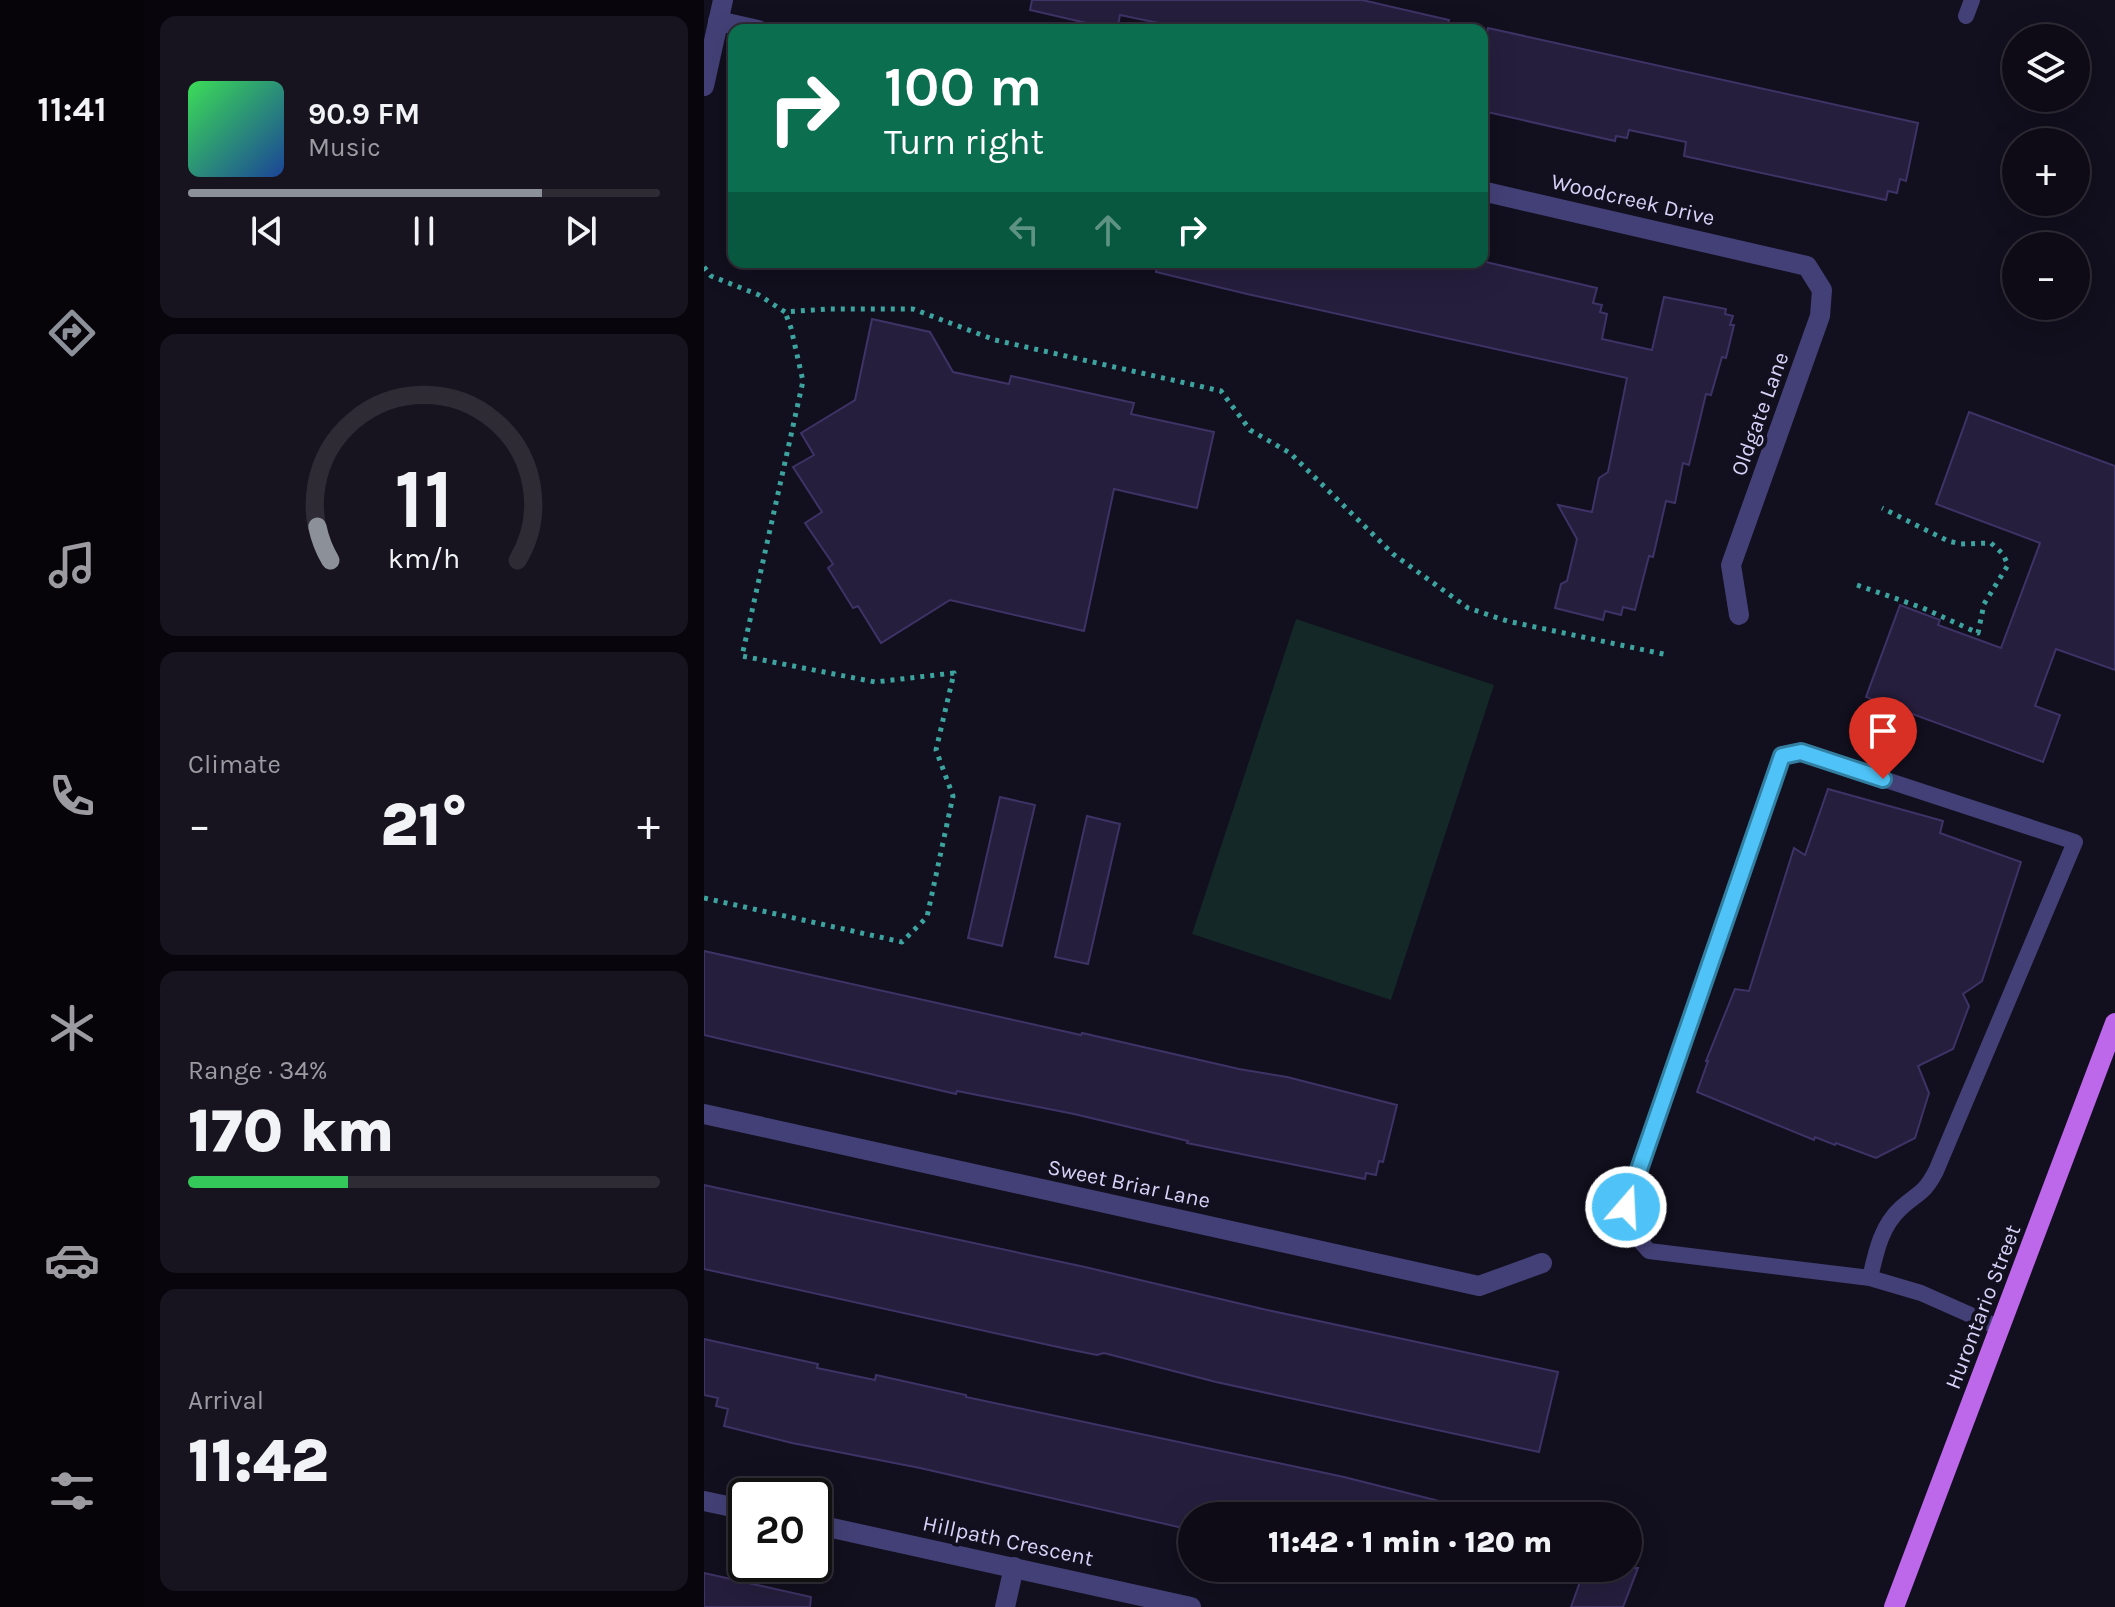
<!DOCTYPE html>
<meta charset="utf-8">
<style>
:root{--surface:#0e0b16;--page:#17141f;--text:#f1f3f6;--muted:#9b9ba1;--line:#2e2b35;--accent:#8c9099}
body{margin:0;font-family:Karla,sans-serif;background:var(--page);color:var(--text);height:100vh;display:flex;flex-direction:column;font-size:30px;white-space:nowrap}
*{box-sizing:border-box;margin:0}
p{font-size:26px;color:var(--muted)}
.icon{flex:none;width:44px;height:44px;fill:none;stroke:currentColor;stroke-width:2;stroke-linecap:round;stroke-linejoin:round}
.map{position:relative;flex:1;overflow:hidden}
.sheet{display:flex;flex-direction:column;gap:16px;padding:16px;background:#08060c;width:560px}
.sheet>*{flex:none}
.banner{position:absolute;left:24px;top:24px;width:760px;height:244px;border-radius:16px;box-shadow:0 8px 32px #0002,0 0 0 2px var(--line);background:#0b6e4f;color:#fff;overflow:hidden}
.buttons{position:absolute;left:1298px;top:24px;display:grid;gap:16px}
.buttons a{display:grid;place-items:center;width:88px;height:88px;border-radius:50%;background:var(--surface);box-shadow:0 8px 32px #0002,0 0 0 2px var(--line);font-size:40px}
.speed{position:absolute;left:24px;top:1478px;display:flex;gap:16px;font-size:40px;font-weight:700;text-align:center}
.speed>*{display:grid;place-content:center;width:104px;height:104px;border-radius:50%;background:var(--surface);box-shadow:0 8px 32px #0002,0 0 0 2px var(--line);line-height:1}
.speed .limit{border:4px solid #111;border-radius:12px;background:#fff;color:#111}
.pin{position:absolute;display:grid;place-items:center;width:68px;height:68px;color:#fff;margin:-82px -34px;border-radius:50% 50% 50% 0;rotate:-45deg;box-shadow:0 0 8px #0007}
.pin .icon{rotate:45deg}
.me{position:absolute;width:88px;margin:-44px;rotate:19deg;stroke-linejoin:round;filter:drop-shadow(0 0 6px #0008)}
.turn{display:flex;align-items:center;gap:28px;height:168px;padding:0 24px;font-size:36px}
.turn .icon{width:104px;height:104px;stroke-width:2.5}
.turn b{display:block;font-size:56px;line-height:68px}
.lanes{display:flex;align-items:center;height:76px;padding:0 24px;background:#0003;justify-content:center;gap:40px;direction:ltr}
.lanes .off{opacity:.35}
.big{font-size:60px;font-weight:800;line-height:1.1}
.sheet .tile{flex:1;display:flex;flex-direction:column;justify-content:center;gap:12px;min-width:0;padding:0 28px;border-radius:16px;background:var(--page)}
.sheet .dial{align-items:center;gap:0}
.dial svg{height:208px;overflow:visible;fill:none;stroke:var(--line);stroke-width:7;stroke-linecap:round;text-anchor:middle}
.dial text{fill:var(--text);stroke:none}
.song{display:flex;align-items:center;gap:24px}
.cover{width:96px;height:96px;border-radius:12px;background:linear-gradient(135deg,hsl(130 70% 55%),hsl(220 70% 35%))}
.played{height:8px;border-radius:4px;background:linear-gradient(90deg,var(--accent) 75%,var(--line) 75%)}
.keys{display:flex;justify-content:space-around;direction:ltr}
.heat{display:flex;justify-content:space-between;align-items:center;font-size:44px;direction:ltr}
.charge{height:12px;border-radius:6px;background:linear-gradient(90deg,#34c759 34%,var(--line) 0)}
.trip{position:absolute;left:474px;top:1502px;width:464px;height:80px;border-radius:40px;background:var(--surface);box-shadow:0 8px 32px #0002,0 0 0 2px var(--line);font-weight:800;line-height:80px;text-align:center}
main{display:flex;flex:1;min-height:0}
.tabs{display:flex;flex-direction:column;width:144px;justify-content:space-around;align-items:center;background:#060409;color:var(--muted)}
.tabs .icon{width:56px;height:56px}
.tabs .on{color:var(--accent)}
.tabs b{font-size:36px;color:var(--text)}
.map>svg:first-child{display:block}
</style>
<main>
<nav class="tabs">
<b>11:41</b>
<svg class="icon on" aria-label="directions" viewBox="0 0 24 24"><path d="M12 3l9 9-9 9-9-9zM9 14v-3h6M13 9l2 2-2 2"/></svg>
<svg class="icon" aria-label="music" viewBox="0 0 24 24"><path d="M9 18V5l10-2v13"/><circle cx="6" cy="18" r="3"/><circle cx="16" cy="16" r="3"/></svg>
<svg class="icon" aria-label="phone" viewBox="0 0 24 24"><path d="M5 4h4l2 5-3 2q2 4 5 5l2-3 5 2v4C11 20 4 13 5 4z"/></svg>
<svg class="icon" aria-label="climate" viewBox="0 0 24 24"><path d="M12 3v18M4 7l16 10M4 17L20 7"/></svg>
<svg class="icon" aria-label="car" viewBox="0 0 24 24"><path d="M5 17H2v-5l4-1 3-4h7l3 4 3 1v5h-3M9 17h6M6 11h13"/><circle cx="7" cy="17" r="2"/><circle cx="17" cy="17" r="2"/></svg>
<svg class="icon" aria-label="filters" viewBox="0 0 24 24"><path d="M4 7h16M4 17h16"/><circle cx="9" cy="7" r="2"/><circle cx="15" cy="17" r="2"/></svg>
</nav>
<section class="sheet">
<div class="tile">
<div class="song"><i class="cover"></i><div><b>90.9 FM</b><p>Music</p></div></div>
<div class="played"></div>
<div class="keys"><svg class="icon" aria-label="previous" viewBox="0 0 24 24"><path d="M18 5L8 12l10 7zM5 5v14"/></svg><svg class="icon" aria-label="pause" viewBox="0 0 24 24"><path d="M8 5v14M16 5v14"/></svg><svg class="icon" aria-label="next" viewBox="0 0 24 24"><path d="M6 5l10 7-10 7zM19 5v14"/></svg></div>
</div>
<div class="tile dial"><svg viewBox="0 0 100 80">
<path d="M14 69A42 42 0 1 1 86 69"/>
<path d="M14 69A42 42 0 0 1 9 56" stroke="#8c9099"/>
<text x="50" y="56" font-size="32" font-weight="700">11</text>
<text x="50" y="72" font-size="11">km/h</text>
</svg></div>
<div class="tile"><p>Climate</p>
<div class="heat"><a>−</a><b class="big">21°</b><a>+</a></div>
</div>
<div class="tile"><p>Range · 34%</p><b class="big">170 km</b><div class="charge"></div></div>
<div class="tile"><p>Arrival</p><b class="big">11:42</b></div>
</section>
<div class="map">
<svg width="1411" height="1607" viewBox="0 0 1411 1607">
<rect width="100%" height="100%" fill="#120f1e"/>
<!-- green -->
<polygon fill="#132827" points="592,619 790,685 687,1000 488,934"/>
<!-- building -->
<g fill="#251e3d" stroke="#3e3366" stroke-width="2">
<polygon points="328,0 658,0 745,20 743,30 463,30 464,25 416,15 413,30 326,10"/>
<polygon points="784,28 1214,123 1202,181 1196,179 1193,193 1184,191 1182,200 980,156 982,142 925,130 923,138 912,136 911,141 783,112 785,96 778,94 778,56"/>
<polygon points="453,262 782,262 893,288 889,303 898,305 896,312 903,314 898,339 948,350 960,297 1022,309 1021,314 1029,316 1026,325 1030,325 1022,358 1018,357 1007,395 1002,394 985,465 979,463 971,503 962,501 949,557 945,556 931,610 919,607 917,615 901,611 899,620 851,608 857,584 863,581 873,539 854,505 888,512 895,478 904,472 923,378 543,294 452,272"/>
<polygon points="168,319 226,332 249,372 305,384 307,376 430,403 427,414 510,432 493,508 410,489 380,631 246,600 177,643 154,606 149,608 124,568 129,564 101,523 118,512 89,467 110,455 97,433 151,400"/>
<polygon points="1265,412 1411,466 1411,670 1352,649 1331,706 1356,715 1339,762 1162,697 1196,605 1236,620 1234,625 1297,648 1336,543 1232,504"/>
<polygon points="1124,789 1239,821 1236,833 1317,862 1278,981 1259,994 1265,1006 1249,1049 1214,1066 1225,1093 1211,1138 1172,1158 1132,1143 1131,1145 1111,1137 1110,1140 993,1092 1004,1061 1002,1061 1031,989 1045,991 1090,848 1101,855"/>
<polygon points="296,797 331,805 298,946 264,938"/>
<polygon points="383,816 416,824 384,964 351,957"/>
<polygon points="0,951 377,1035 378,1033 535,1069 583,1077 693,1105 679,1162 675,1161 672,1175 662,1173 661,1179 483,1143 484,1141 370,1114 253,1091 252,1094 0,1035"/>
<polygon points="0,1185 381,1267 563,1310 854,1372 835,1452 512,1382 400,1353 393,1355 363,1349 0,1269"/>
<polygon points="0,1339 114,1364 113,1368 171,1380 172,1375 262,1395 262,1397 640,1477 759,1507 758,1516 482,1516 479,1528 216,1468 88,1443 20,1426 24,1409 12,1406 14,1398 0,1395"/>
<polygon points="881,1568 934,1568 919,1607 867,1607"/>
<polygon points="0,1573 107,1597 106,1607 0,1607"/>
</g>
<g fill="none" stroke-linecap="round" stroke-linejoin="round">
<!-- path -->
<g stroke="#3da39f" stroke-width="5" stroke-dasharray="4 6" stroke-linecap="butt">
<polyline points="0,267 7,276 55,295 81,312 123,309 209,309 291,340 517,391 546,430 586,453 689,554 764,608 803,621 964,655"/>
<polyline points="1153,585 1219,608 1274,633 1280,604 1304,565 1299,554 1287,543 1257,544 1244,541 1178,508"/>
<polyline points="0,898 198,942 223,917 249,796 232,750 250,673 171,682 38,656 99,381 87,328 81,312"/>
</g>
<!-- lane -->
<g stroke="#434077" stroke-width="16">
<polyline points="1262,16 1268,0"/>
<path d="M1166,1278C1172,1252 1177,1226 1197,1208C1215,1192 1220,1194 1232,1171L1371,842L1097,752L1078,756L922,1207L929,1233L945,1251L1166,1278L1217,1293L1296,1328"/>
</g>
<!-- street -->
<g stroke="#434077" stroke-width="20">
<polyline points="14,21 54,30"/>
<polyline points="0,86 19,0"/>
<polyline points="778,191 1103,266 1118,290 1116,316 1027,565 1035,615"/>
<polyline points="0,1114 775,1286 838,1263"/>
<polyline points="0,1501 42,1510"/>
<polyline points="110,1524 487,1607"/>
<polyline points="301,1607 310,1567"/>
</g>
<!-- primary -->
<polyline stroke="#bd67eb" stroke-width="20" points="1190,1607 1411,1023"/>
</g>
<g fill="none" stroke-linecap="round" stroke-linejoin="round">
<!-- route casing -->
<g stroke="#337fa1" stroke-width="20">
<polyline id="route" points="922,1207 1078,756 1097,752 1179,779"/>
</g>
<!-- route -->
<use href="#route" stroke="#4fc3f7" stroke-width="14"/>
</g>
<g text-anchor="middle" dominant-baseline="central" stroke-width="8" stroke-linejoin="round" paint-order="stroke">
<!-- street labels -->
<g font-size="22" fill="#d8d2f9" stroke="#120f1e">
<text transform="translate(929 200) rotate(13)">Woodcreek Drive</text>
<text transform="translate(1056 414) rotate(-70)">Oldgate Lane</text>
<text transform="translate(425 1184) rotate(12)">Sweet Briar Lane</text>
<text transform="translate(1279 1307) rotate(-69)">Hurontario Street</text>
<text transform="translate(304 1541) rotate(12)">Hillpath Crescent</text>
</g>
</g>
</svg>
<div class="buttons">
<a><svg class="icon" aria-label="layers" viewBox="0 0 24 24"><path d="M12 4l9 5-9 5-9-5zM3 14l9 5 9-5"/></svg></a>
<a>+</a>
<a>−</a>
</div>
<div class="speed"><div class="limit">20</div></div>
<div class="pin" style="left:1179px;top:779px;background:#d93025"><svg class="icon" aria-label="arrive" viewBox="0 0 24 24"><path d="M6 21V4h12l-3 4 3 4H6"/></svg></div>
<svg class="me" style="left:922px;top:1207px" viewBox="-20 -20 40 40"><circle r="17" fill="#4fc3f7" stroke="#fff" stroke-width="3"/><path d="M0-11L8 9 0 5-8 9z" fill="#fff"/></svg>
<div class="trip">11:42 · 1 min · 120 m</div>
<div class="banner">
<div class="turn"><svg class="icon" aria-label="right" viewBox="0 0 24 24"><path d="M7 20v-9h11M14 6l5 5-5 5"/></svg><div><b>100 m</b>Turn right</div></div>
<div class="lanes"><svg class="icon off" aria-label="left" viewBox="0 0 24 24"><path d="M17 20v-9H6M10 6l-5 5 5 5"/></svg><svg class="icon off" aria-label="ahead" viewBox="0 0 24 24"><path d="M12 20V5M6 11l6-6 6 6"/></svg><svg class="icon" aria-label="right" viewBox="0 0 24 24"><path d="M7 20v-9h11M14 6l5 5-5 5"/></svg></div>
</div>
</div>
</main>
